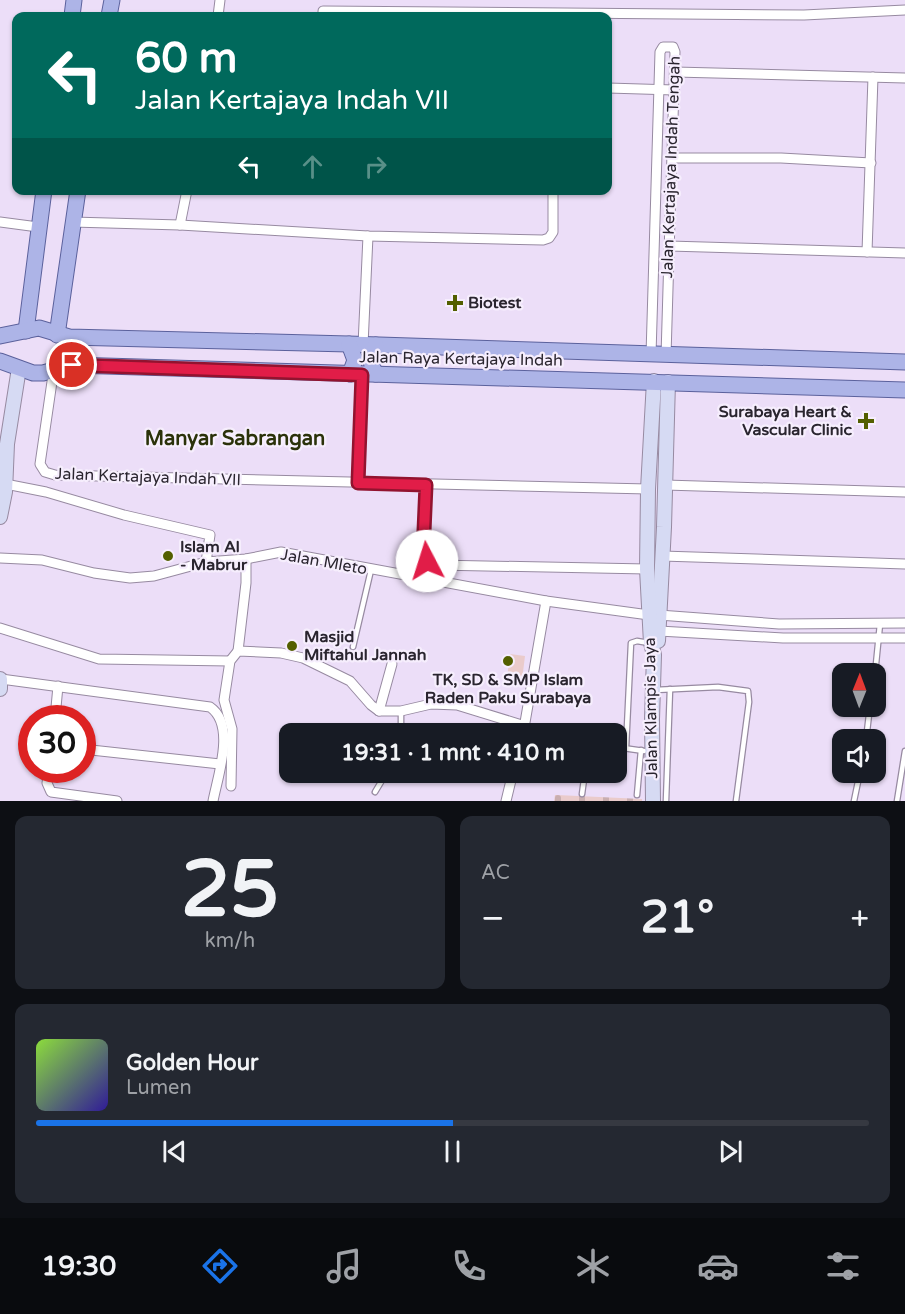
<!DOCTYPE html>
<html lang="id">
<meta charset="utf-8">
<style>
:root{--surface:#171b24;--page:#242831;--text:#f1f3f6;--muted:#9ea1a6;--line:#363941;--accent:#1a73e8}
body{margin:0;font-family:"Varela Round",sans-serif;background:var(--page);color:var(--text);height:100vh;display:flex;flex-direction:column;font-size:22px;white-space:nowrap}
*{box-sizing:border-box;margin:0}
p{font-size:20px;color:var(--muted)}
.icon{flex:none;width:33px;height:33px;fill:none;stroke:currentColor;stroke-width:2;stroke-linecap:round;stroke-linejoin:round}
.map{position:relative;height:801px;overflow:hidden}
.drawer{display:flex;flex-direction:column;gap:15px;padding:15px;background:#0d0f14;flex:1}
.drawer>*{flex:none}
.guide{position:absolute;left:12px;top:12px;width:600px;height:183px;border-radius:12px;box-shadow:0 2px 4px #0004;background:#00695c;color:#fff;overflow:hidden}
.needle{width:39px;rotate:1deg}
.buttons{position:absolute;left:832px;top:663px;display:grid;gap:12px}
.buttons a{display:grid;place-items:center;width:54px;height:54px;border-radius:12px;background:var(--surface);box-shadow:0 2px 4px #0004;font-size:30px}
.speed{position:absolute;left:18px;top:705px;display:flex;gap:12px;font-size:30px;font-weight:700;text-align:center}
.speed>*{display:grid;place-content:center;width:78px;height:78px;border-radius:50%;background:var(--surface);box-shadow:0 2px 4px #0004;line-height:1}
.speed .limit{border:9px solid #d22;background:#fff;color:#111}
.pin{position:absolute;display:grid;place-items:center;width:51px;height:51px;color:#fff;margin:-26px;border:3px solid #fff;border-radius:50%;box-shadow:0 2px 6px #0007}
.me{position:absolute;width:66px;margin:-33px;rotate:355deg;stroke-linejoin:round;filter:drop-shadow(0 0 4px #0008)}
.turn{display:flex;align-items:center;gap:21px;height:126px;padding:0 24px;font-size:27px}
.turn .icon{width:78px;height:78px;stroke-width:2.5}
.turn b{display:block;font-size:42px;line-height:51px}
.lanes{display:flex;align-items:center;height:57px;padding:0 24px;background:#0003;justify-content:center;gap:30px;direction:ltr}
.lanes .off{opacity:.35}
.big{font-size:45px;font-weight:800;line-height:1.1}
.drawer .card{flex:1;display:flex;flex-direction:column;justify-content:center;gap:9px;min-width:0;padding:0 21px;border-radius:12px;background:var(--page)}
.drawer .dial{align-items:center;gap:0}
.dial b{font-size:78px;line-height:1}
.song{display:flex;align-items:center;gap:18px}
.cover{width:72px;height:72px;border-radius:9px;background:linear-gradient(135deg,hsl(90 70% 55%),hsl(250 70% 35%))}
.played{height:6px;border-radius:3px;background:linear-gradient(90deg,var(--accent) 50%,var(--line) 50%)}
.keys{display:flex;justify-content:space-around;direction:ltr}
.heat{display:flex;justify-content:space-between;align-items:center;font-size:33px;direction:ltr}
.drawer .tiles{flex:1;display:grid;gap:15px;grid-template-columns:1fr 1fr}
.card:last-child{grid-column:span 2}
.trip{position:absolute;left:279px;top:723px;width:348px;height:60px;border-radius:12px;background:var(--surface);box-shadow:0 2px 4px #0004;font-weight:800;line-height:60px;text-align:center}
.tab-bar{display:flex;height:96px;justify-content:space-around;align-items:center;background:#090b0e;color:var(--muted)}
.tab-bar .icon{width:42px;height:42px}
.tab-bar .active{color:var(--accent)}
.tab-bar b{font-size:27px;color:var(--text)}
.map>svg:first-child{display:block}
</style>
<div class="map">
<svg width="905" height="801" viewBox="0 0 905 801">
<defs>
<pattern id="cemetery-stones" width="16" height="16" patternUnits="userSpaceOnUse" patternTransform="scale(1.5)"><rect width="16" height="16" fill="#eacbcb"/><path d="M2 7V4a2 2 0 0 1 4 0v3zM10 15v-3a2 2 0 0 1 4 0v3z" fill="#c9aeaf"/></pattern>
</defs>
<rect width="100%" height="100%" fill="#ecdef8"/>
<!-- cemetery -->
<polygon fill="url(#cemetery-stones)" points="555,795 557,795 642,799 642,801 554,801"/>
<!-- pitch -->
<polygon fill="#eacbcb" points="510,654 525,656 522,680 507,678"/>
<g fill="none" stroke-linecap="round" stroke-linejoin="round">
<!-- lane casing -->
<g stroke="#978aa1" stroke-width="7">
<g id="lane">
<polyline points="353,647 371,570"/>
<polyline points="875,674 880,624"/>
<polyline points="655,690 718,687 748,691 749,702 736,801"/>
<polyline points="401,711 401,734"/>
<polyline points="866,740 870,706"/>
<polyline points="616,747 644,751"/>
<polyline points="626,748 631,643 637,641 649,643"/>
<polyline points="375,792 387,772"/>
<polyline points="582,794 585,772"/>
<polyline points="637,795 641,750"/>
<polyline points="666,801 670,689"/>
<polyline points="854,801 860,772"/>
<polyline points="897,801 905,751"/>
</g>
</g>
<!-- street casing -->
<g stroke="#978aa1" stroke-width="11">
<g id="street">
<polyline points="218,16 220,0"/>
<polyline points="323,16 323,11 804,15 905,10"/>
<polyline points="675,72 905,78"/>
<polyline points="608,88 674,90"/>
<polyline points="672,158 781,158 871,163"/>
<polyline points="0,222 38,227"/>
<polyline points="72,222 180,225 368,236 543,240 549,238 553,232 553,190"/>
<polyline points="180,225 187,190"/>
<polyline points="669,246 905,253"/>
<polyline points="867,252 873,77"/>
<polyline points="363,345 368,236"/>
<polyline points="651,355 660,52 663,47 673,47 675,52 666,356"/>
<polyline points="54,368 40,464 45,472 55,475 648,489"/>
<polyline points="0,483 46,492 124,515 210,535 206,562"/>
<polyline points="358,483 362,375"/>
<polyline points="426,485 423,554 427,561 436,565 647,569"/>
<polyline points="665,485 905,492"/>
<polyline points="662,556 905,564"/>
<polyline points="0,558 42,560 94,573 130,578 154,576 206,562 246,559 281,552 546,601 649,615"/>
<polyline points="659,615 779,624 905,623"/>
<polyline points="0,628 99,659 230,661"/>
<polyline points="659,631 783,638 905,638"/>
<polyline points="238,651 246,583 246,559"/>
<path d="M1,679L210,707C236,725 218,775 213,801"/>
<polyline points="379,711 392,664"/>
<polyline points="55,718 58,686"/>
<polyline points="523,734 546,601"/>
<polyline points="82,749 220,764"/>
<polyline points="49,770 47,783 51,792 117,801"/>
<polyline points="231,786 232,729 224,700 230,661 238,651 281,653 303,658 350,681 371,705 379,711 401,711 431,704 457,705 525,726"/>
<polyline points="506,801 513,772"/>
</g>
</g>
<!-- secondary casing -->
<g stroke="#978aa1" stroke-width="16">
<g id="secondary">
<polyline points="0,517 5,492 7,444 19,368"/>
<polyline points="658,641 664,527 668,382"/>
<polyline points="0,679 0,689"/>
<polyline points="653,801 652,719 654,655 651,643 647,569 648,489 654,381"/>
</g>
</g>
<!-- primary casing -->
<g stroke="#5b619c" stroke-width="17">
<g id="primary">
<polyline points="72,16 74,0"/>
<polyline points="109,16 112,0"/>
<polyline points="26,331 44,190"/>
<polyline points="57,335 78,190"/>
<polyline points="0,336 39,328 69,337 349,344 905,362"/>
<polyline points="349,344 355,360 350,374"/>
<polyline points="0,361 33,373 43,373 72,365 905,390"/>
<path d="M376,374C370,363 368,355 376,345"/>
</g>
</g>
<!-- lane -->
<use href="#lane" stroke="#fff" stroke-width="4.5"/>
<!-- street -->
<use href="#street" stroke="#fff" stroke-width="9"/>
<!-- secondary -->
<use href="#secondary" stroke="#d6daf3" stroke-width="14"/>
<!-- primary -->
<use href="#primary" stroke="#adb4e7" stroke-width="15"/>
</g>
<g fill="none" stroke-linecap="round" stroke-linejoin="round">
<!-- route casing -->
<g stroke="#92132f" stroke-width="15">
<polyline id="route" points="72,365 362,375 358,483 426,485 423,554 427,561"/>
</g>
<!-- route -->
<use href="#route" stroke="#e11d48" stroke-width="10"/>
</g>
<!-- markers -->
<g fill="#535f00" stroke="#f6eefd" stroke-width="2">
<path d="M452 294h6v6h6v6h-6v6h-6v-6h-6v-6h6z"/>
<path d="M863 412h6v6h6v6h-6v6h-6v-6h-6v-6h6z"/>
<circle cx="168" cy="556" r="6"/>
<circle cx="292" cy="646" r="6"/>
<circle cx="508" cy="661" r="6"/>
</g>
<g text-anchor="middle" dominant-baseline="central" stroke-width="4.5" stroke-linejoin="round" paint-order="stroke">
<!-- street labels -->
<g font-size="16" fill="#2a252f" stroke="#f6eefd">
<text transform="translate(671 167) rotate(-88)">Jalan Kertajaya Indah Tengah</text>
<text transform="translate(461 359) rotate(1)">Jalan Raya Kertajaya Indah</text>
<text transform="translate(148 477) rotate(2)">Jalan Kertajaya Indah VII</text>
<text transform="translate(324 562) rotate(10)">Jalan Mleto</text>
<text transform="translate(651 708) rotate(-91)">Jalan Klampis Jaya</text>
</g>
<!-- poi labels -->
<g font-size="16" font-weight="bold" fill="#2a252f" stroke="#f6eefd" text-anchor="start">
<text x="468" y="303">Biotest</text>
<text x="852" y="412" text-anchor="end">Surabaya Heart &amp;<tspan x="852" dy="18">Vascular Clinic</tspan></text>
<text x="180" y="547">Islam Al<tspan x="180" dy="18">- Mabrur</tspan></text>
<text x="304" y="637">Masjid<tspan x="304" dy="18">Miftahul Jannah</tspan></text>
<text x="508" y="680" text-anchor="middle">TK, SD &amp; SMP Islam<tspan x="508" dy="18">Raden Paku Surabaya</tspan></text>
</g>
<!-- quarter labels -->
<g font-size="20" font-weight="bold" fill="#2b320a" stroke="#f6eefd">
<text x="235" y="439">Manyar Sabrangan</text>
</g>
</g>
</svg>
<div class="buttons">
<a><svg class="needle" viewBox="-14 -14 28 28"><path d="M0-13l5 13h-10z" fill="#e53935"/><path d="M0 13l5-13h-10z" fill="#9ea1a6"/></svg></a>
<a><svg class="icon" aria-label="sound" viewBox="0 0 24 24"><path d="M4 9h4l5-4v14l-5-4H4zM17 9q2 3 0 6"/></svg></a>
</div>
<div class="speed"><div class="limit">30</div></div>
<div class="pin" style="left:72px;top:365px;background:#d93025"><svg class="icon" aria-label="arrive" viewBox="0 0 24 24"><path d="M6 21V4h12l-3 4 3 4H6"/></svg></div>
<svg class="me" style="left:427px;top:561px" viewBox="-20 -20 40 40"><circle r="19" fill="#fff"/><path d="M0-13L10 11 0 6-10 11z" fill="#e11d48"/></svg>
<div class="trip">19:31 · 1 mnt · 410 m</div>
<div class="guide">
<div class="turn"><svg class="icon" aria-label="left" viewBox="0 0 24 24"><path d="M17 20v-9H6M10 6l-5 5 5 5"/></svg><div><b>60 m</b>Jalan Kertajaya Indah VII</div></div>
<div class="lanes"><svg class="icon" aria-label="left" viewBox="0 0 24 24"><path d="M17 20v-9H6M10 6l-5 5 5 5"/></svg><svg class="icon off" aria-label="ahead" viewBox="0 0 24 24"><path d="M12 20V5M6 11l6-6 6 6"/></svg><svg class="icon off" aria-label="right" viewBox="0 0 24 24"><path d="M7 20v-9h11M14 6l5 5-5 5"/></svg></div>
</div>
</div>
<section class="drawer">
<div class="tiles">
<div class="card dial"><b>25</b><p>km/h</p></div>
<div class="card"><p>AC</p>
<div class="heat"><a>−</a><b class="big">21°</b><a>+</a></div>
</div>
<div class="card">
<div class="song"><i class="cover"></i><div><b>Golden Hour</b><p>Lumen</p></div></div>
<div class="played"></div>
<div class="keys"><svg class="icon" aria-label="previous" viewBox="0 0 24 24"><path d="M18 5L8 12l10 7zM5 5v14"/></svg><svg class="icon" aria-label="pause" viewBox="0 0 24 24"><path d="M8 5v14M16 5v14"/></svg><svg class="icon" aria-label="next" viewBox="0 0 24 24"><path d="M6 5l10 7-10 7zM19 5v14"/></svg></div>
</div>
</div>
</section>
<nav class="tab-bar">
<b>19:30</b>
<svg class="icon active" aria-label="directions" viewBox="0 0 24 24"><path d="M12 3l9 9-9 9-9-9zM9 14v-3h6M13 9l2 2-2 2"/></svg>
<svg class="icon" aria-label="music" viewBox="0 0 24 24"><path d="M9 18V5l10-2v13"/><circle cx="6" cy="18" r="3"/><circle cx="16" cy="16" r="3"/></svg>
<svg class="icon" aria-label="phone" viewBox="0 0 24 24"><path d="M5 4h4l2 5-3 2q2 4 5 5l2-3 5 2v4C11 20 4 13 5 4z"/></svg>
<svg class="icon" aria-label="climate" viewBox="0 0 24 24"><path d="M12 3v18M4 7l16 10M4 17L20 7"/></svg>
<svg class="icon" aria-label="car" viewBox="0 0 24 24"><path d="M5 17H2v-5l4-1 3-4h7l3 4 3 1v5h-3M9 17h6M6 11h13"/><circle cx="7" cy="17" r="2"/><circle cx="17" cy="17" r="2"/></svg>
<svg class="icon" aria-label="filters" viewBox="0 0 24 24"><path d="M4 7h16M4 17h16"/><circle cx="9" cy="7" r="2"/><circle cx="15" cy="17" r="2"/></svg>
</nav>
